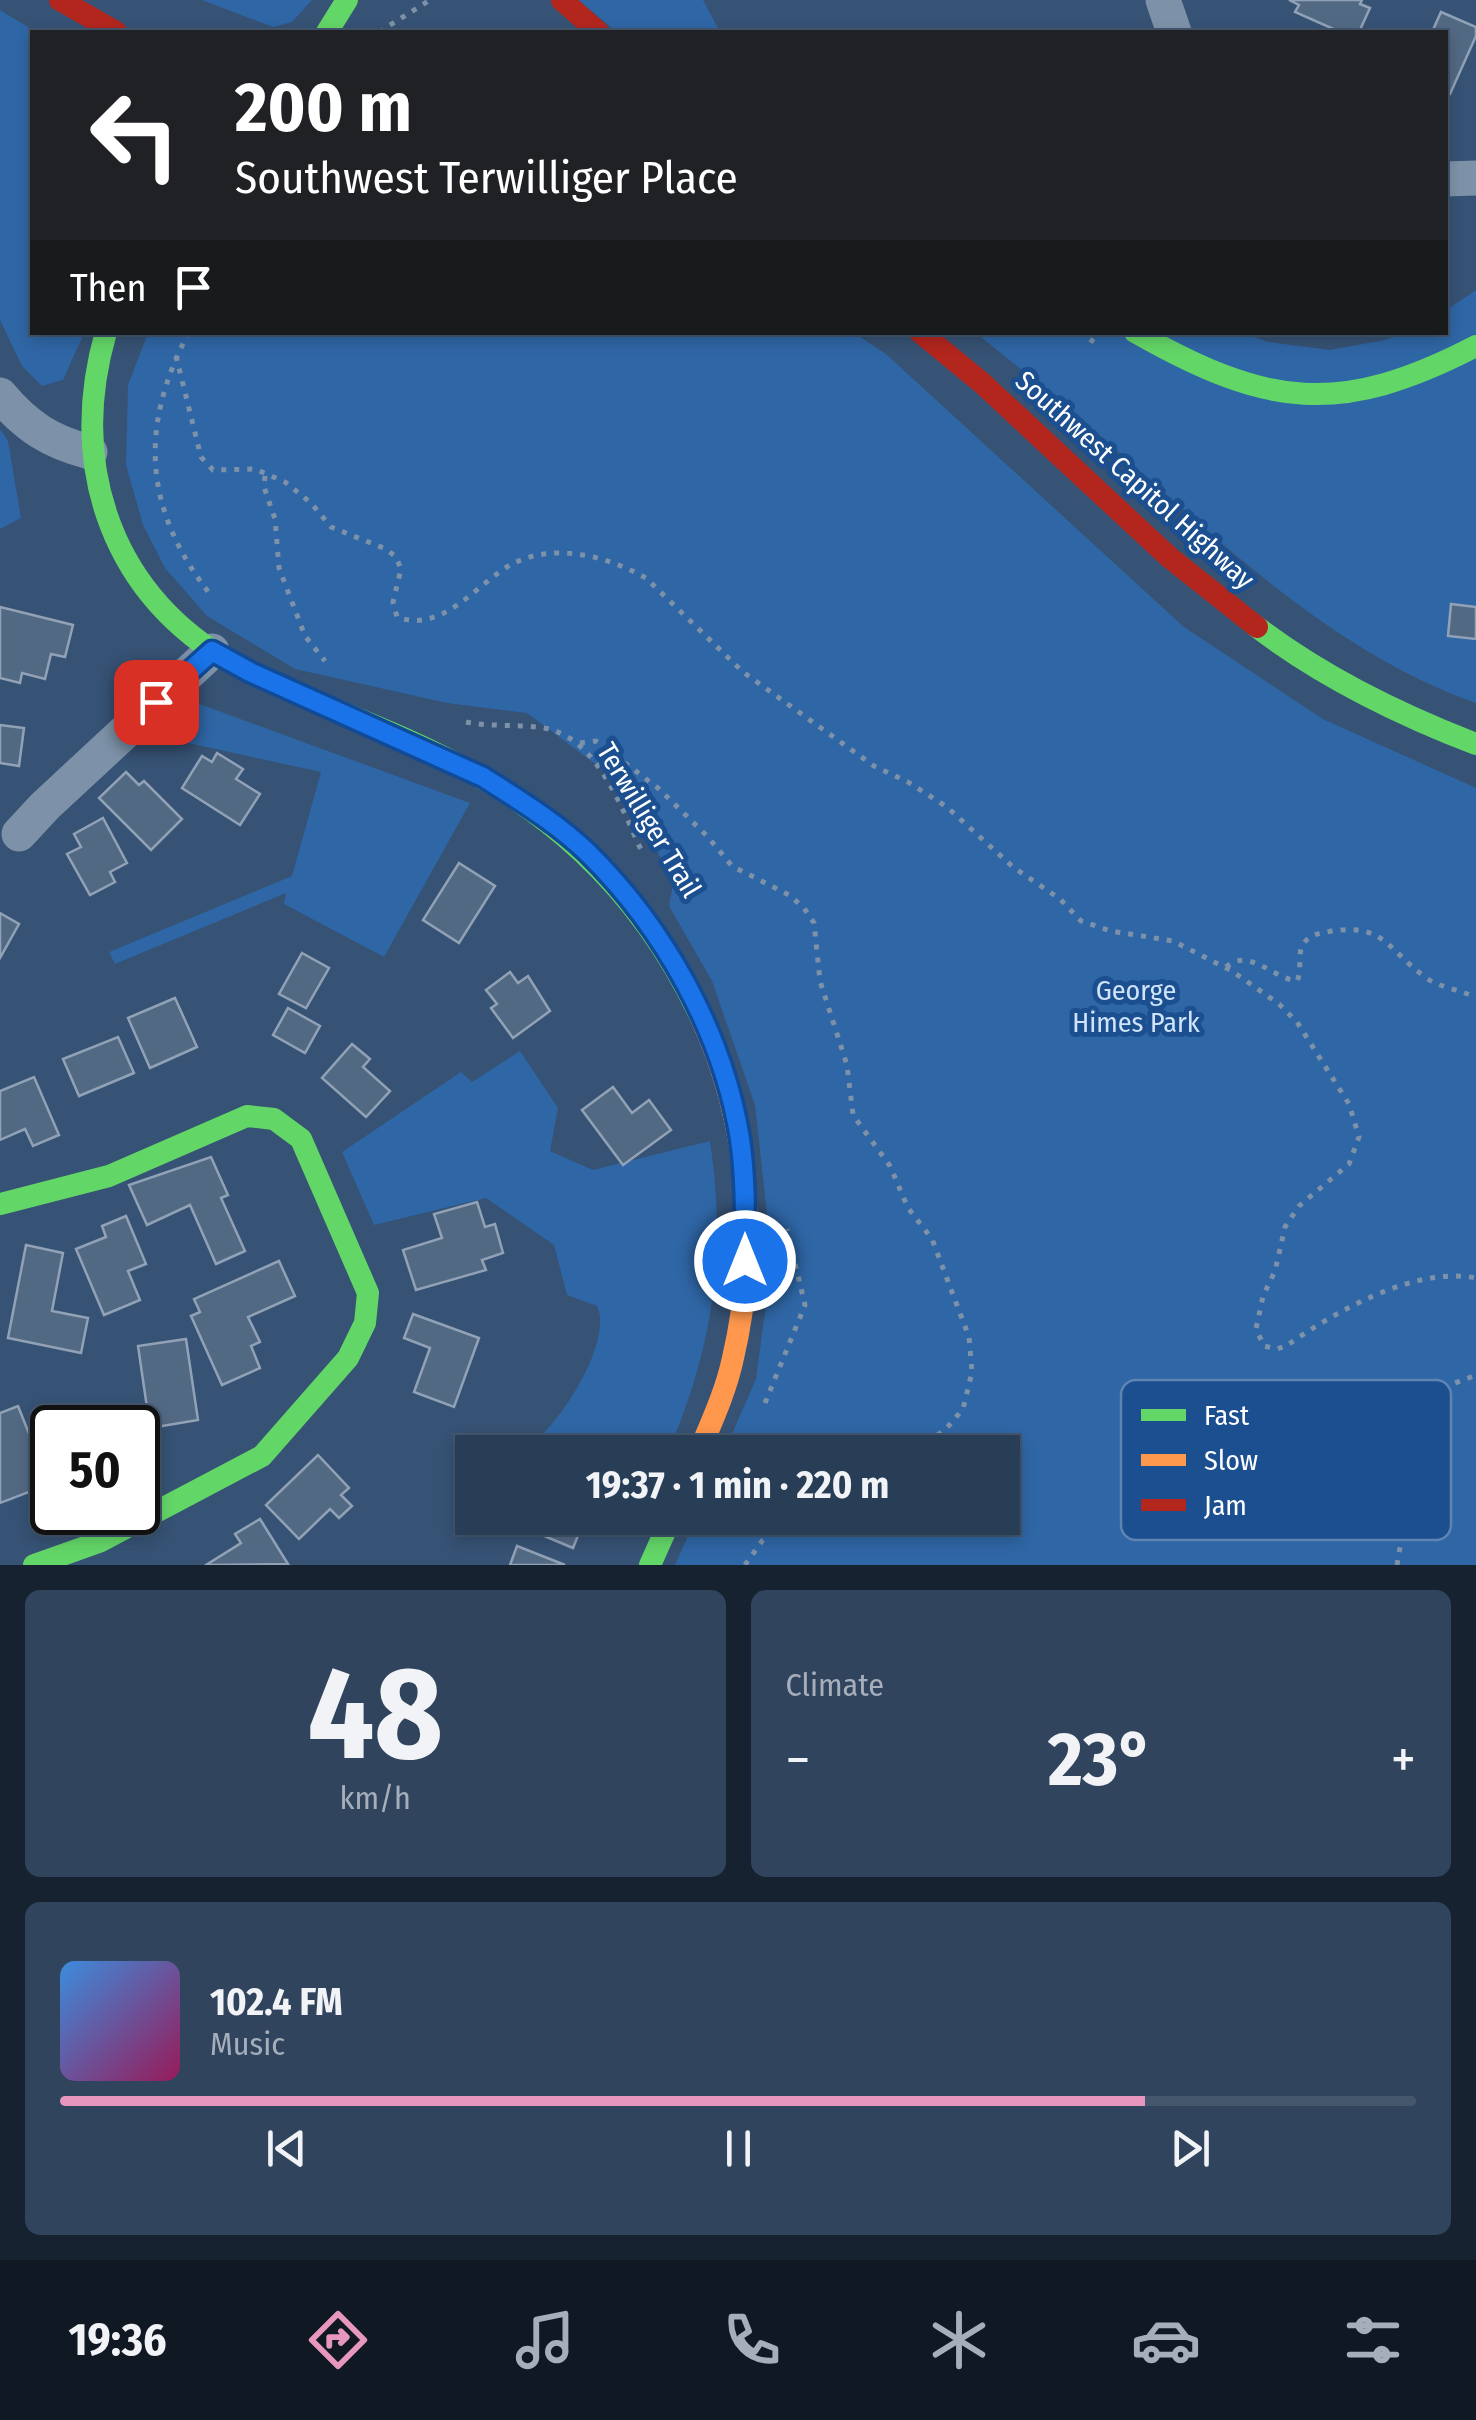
<!DOCTYPE html>
<meta charset="utf-8">
<style>
:root{--surface:#283e57;--page:#30455d;--text:#f1f3f6;--muted:#a5aeba;--line:#44576d;--accent:#e797bd}
body{margin:0;font-family:"Fira Sans Condensed",sans-serif;background:var(--page);color:var(--text);height:100vh;display:flex;flex-direction:column;font-size:38px;white-space:nowrap}
*{box-sizing:border-box;margin:0}
p{font-size:32px;color:var(--muted)}
.icon{flex:none;width:55px;height:55px;fill:none;stroke:currentColor;stroke-width:2;stroke-linecap:round;stroke-linejoin:round}
.map{position:relative;height:1565px;overflow:hidden}
.drawer{display:flex;flex-direction:column;gap:25px;padding:25px;background:#162230;flex:1}
.drawer>*{flex:none}
.banner{position:absolute;left:30px;top:30px;width:1418px;height:305px;border-radius:0px;box-shadow:0 5px 15px #0003,0 0 0 2px var(--line);background:#202124;color:#fff;overflow:hidden}
.speed{position:absolute;left:30px;top:1405px;display:flex;gap:20px;font-size:50px;font-weight:700;text-align:center}
.speed>*{display:grid;place-content:center;width:130px;height:130px;border-radius:50%;background:var(--surface);box-shadow:0 5px 15px #0003,0 0 0 2px var(--line);line-height:1}
.speed .limit{border:5px solid #111;border-radius:15px;background:#fff;color:#111}
.pin{position:absolute;display:grid;place-items:center;width:85px;height:85px;color:#fff;margin:-42px;border-radius:20px;box-shadow:0 5px 15px #0006}
.me{position:absolute;width:110px;margin:-55px;rotate:0deg;stroke-linejoin:round;filter:drop-shadow(0 0 8px #0008)}
.turn{display:flex;align-items:center;gap:35px;height:210px;padding:0 40px;font-size:45px}
.turn .icon{width:130px;height:130px;stroke-width:2.5}
.turn b{display:block;font-size:70px;line-height:85px}
.then{display:flex;align-items:center;height:95px;padding:0 40px;background:#0003;gap:20px;font-size:38px}
.big{font-size:75px;font-weight:700;line-height:1.1}
.drawer .card{flex:1;display:flex;flex-direction:column;justify-content:center;gap:15px;min-width:0;padding:0 35px;border-radius:15px;background:var(--page)}
.drawer .dial{align-items:center;gap:0}
.dial b{font-size:130px;line-height:1}
.song{display:flex;align-items:center;gap:30px}
.cover{width:120px;height:120px;border-radius:15px;background:linear-gradient(135deg,hsl(210 70% 55%),hsl(330 70% 35%))}
.played{height:10px;border-radius:5px;background:linear-gradient(90deg,var(--accent) 80%,var(--line) 80%)}
.keys{display:flex;justify-content:space-around;direction:ltr}
.heat{display:flex;justify-content:space-between;align-items:center;font-size:55px;direction:ltr}
.drawer .tiles{flex:1;display:grid;gap:25px;grid-template-columns:1fr 1fr}
.card:last-child{grid-column:span 2}
.trip{position:absolute;left:455px;top:1435px;width:565px;height:100px;border-radius:0px;background:var(--surface);box-shadow:0 5px 15px #0003,0 0 0 2px var(--line);font-weight:700;line-height:100px;text-align:center}
.menu{display:flex;height:160px;justify-content:space-around;align-items:center;background:#101923;color:var(--muted)}
.menu .icon{width:70px;height:70px}
.menu .current{color:var(--accent)}
.menu b{font-size:45px;color:var(--text)}
.map>svg:first-child{display:block}
</style>
<div class="map">
<svg width="1476" height="1565" viewBox="0 0 1476 1565">
<rect width="100%" height="100%" fill="#365274"/>
<!-- green -->
<g fill="#2f66a5">
<polygon points="202,0 312,0 292,22 273,27"/>
<polygon points="578,0 703,0 720,32 617,32"/>
<polygon points="0,10 36,32 32,32 32,332 84,333 63,380 42,386 22,366 0,320"/>
<path d="M1476,290V703C1332,652 1218,540 1105,440C1063,403 1019,368 976,333H1242L1268,342L1330,350L1385,340L1401,333L1445,332V311Z"/>
<polygon points="148,333 854,333 886,354 1184,627 1323,719 1476,788 1476,1565 675,1565 696,1518 1002,1518 1002,1452 724,1452 756,1379 772,1260 755,1105 712,981 669,906 673,884 626,787 527,713 447,703 295,669 207,616 165,568 143,525 126,465 128,385"/>
<polygon points="0,429 8,441 21,518 0,529"/>
<polygon points="194,702 470,803 384,957 284,904 286,893 115,964 109,952 292,876 321,772 156,736"/>
<path d="M520,1051L558,1108L550,1151L593,1170L710,1141C727,1255 713,1347 668,1452H571L538,1438C564,1417 613,1339 597,1306L567,1295L554,1245L486,1198L374,1225L342,1152L461,1072L472,1082Z"/>
</g>
<!-- building -->
<g fill="#526984" stroke="#92a2b6" stroke-width="2.5">
<polygon points="1289,0 1362,0 1360,4 1370,8 1359,32 1340,32 1295,12 1299,5"/>
<polygon points="1441,12 1476,27 1476,36 1450,94 1445,92 1445,32 1432,32"/>
<polygon points="1451,604 1476,607 1476,639 1448,636"/>
<polygon points="0,607 73,625 65,657 51,654 45,679 22,673 20,683 0,678"/>
<polygon points="0,725 24,728 19,766 0,763"/>
<polygon points="217,753 243,769 236,779 260,794 240,825 182,788 202,756 212,762"/>
<polygon points="126,772 139,785 144,781 182,819 151,850 99,798"/>
<polygon points="103,818 127,863 110,872 115,882 90,895 67,854 81,847 74,834"/>
<polygon points="459,863 495,886 459,943 423,920"/>
<polygon points="0,913 19,924 0,958"/>
<polygon points="302,953 329,968 306,1008 279,994"/>
<polygon points="510,972 518,983 528,976 550,1011 513,1038 491,1008 497,1004 486,990"/>
<polygon points="175,998 197,1047 150,1068 128,1018"/>
<polygon points="288,1008 320,1026 305,1053 273,1035"/>
<polygon points="118,1037 134,1073 79,1096 63,1059"/>
<polygon points="352,1044 370,1059 363,1067 390,1091 366,1117 322,1078"/>
<polygon points="34,1077 59,1135 33,1146 25,1129 0,1140 0,1091"/>
<polygon points="613,1087 632,1113 649,1100 671,1130 623,1165 582,1110"/>
<polygon points="211,1157 228,1195 221,1198 245,1251 216,1264 190,1205 147,1225 129,1185"/>
<polygon points="477,1202 485,1227 495,1224 503,1253 482,1260 486,1270 416,1290 403,1250 442,1238 434,1214"/>
<polygon points="126,1216 146,1264 128,1271 140,1300 104,1315 76,1249 106,1237 102,1226"/>
<polygon points="26,1245 63,1253 52,1311 88,1318 81,1353 8,1338"/>
<polygon points="279,1261 295,1296 248,1317 260,1342 251,1346 260,1368 222,1385 191,1316 200,1312 194,1299"/>
<polygon points="413,1314 479,1338 454,1407 414,1392 430,1348 404,1338"/>
<polygon points="186,1339 198,1420 150,1428 138,1346"/>
<polygon points="18,1406 38,1456 52,1450 52,1496 43,1499 39,1488 0,1503 0,1413"/>
<polygon points="127,1412 134,1428 66,1428 98,1414 101,1422"/>
<polygon points="318,1455 349,1488 341,1495 352,1506 339,1518 330,1509 299,1539 266,1505"/>
<polygon points="535,1518 595,1518 591,1527 583,1523 573,1548 530,1530"/>
<polygon points="260,1519 288,1564 206,1565 241,1543 235,1534"/>
<polygon points="517,1546 565,1565 510,1565"/>
</g>
<g fill="none" stroke-linecap="round" stroke-linejoin="round">
<!-- path -->
<g stroke="#7d92a8" stroke-width="5" stroke-dasharray="5 8" stroke-linecap="butt">
<polyline points="379,32 430,0"/>
<path d="M189,332C137,430 145,513 213,598"/>
<polyline points="1079,332 1100,346"/>
<path d="M176,356L201,457L213,470L255,469L285,482L311,503L331,527L386,549L396,557L401,569L393,602L397,617C443,634 477,583 512,564C555,542 607,556 646,578L743,672L874,766L908,782L947,807L1013,867L1060,899L1081,921L1111,931L1173,941L1232,971L1279,1004L1297,1022L1349,1104L1359,1137L1349,1164L1299,1206L1285,1227L1275,1271L1263,1296L1256,1329L1264,1346L1277,1349L1286,1346C1335,1312 1414,1266 1476,1278"/>
<polyline points="265,476 264,487 275,519 279,568 305,636 325,661"/>
<path d="M466,722C491,727 518,724 544,728C597,737 622,809 642,852"/>
<polyline points="580,743 596,741 658,788 707,836 732,866 789,895 804,908 814,923 820,981 847,1065 853,1115 890,1166 908,1208 932,1239 969,1337 972,1372 963,1409 946,1429 913,1452"/>
<path d="M1226,967C1249,947 1272,978 1297,981C1303,969 1296,954 1304,943C1310,934 1321,933 1332,931C1384,923 1388,950 1425,977C1439,988 1460,989 1476,998"/>
<polyline points="765,1403 805,1305 787,1229"/>
<polyline points="745,1565 762,1541 793,1518"/>
<polyline points="1397,1565 1407,1507 1401,1450 1408,1423 1434,1391 1476,1375"/>
</g>
<!-- street -->
<g stroke="#7d92a8" stroke-width="35">
<polyline points="1163,0 1174,32"/>
<polyline points="1445,179 1476,178"/>
<path d="M0,395C26,426 50,442 90,452"/>
<polyline points="19,834 45,806 212,651"/>
</g>
<!-- fast -->
<g stroke="#63d668" stroke-width="22">
<polyline points="327,32 347,0"/>
<path d="M106,332C69,460 107,585 222,657C282,691 348,713 410,741C543,801 639,885 701,1018"/>
<path d="M1135,332C1267,407 1339,417 1476,346"/>
<path d="M1257,627C1324,678 1398,714 1476,744"/>
<polyline points="0,1204 109,1176 247,1116 274,1119 301,1139 368,1293 365,1323 348,1358 262,1456 99,1542 34,1565"/>
<polyline points="650,1565 671,1518"/>
</g>
<!-- slow -->
<path stroke="#ff974d" stroke-width="22" d="M699,1452C712,1421 726,1391 733,1358C759,1247 749,1122 701,1018"/>
<!-- jam -->
<g stroke="#b3261e" stroke-width="22">
<polyline points="60,0 116,32"/>
<polyline points="562,0 598,32"/>
<polyline points="920,332 982,383 1169,557 1257,627"/>
</g>
</g>
<g fill="none" stroke-linecap="round" stroke-linejoin="round">
<!-- route casing -->
<g stroke="#114b97" stroke-width="25">
<path id="route" d="M156,702L212,651L250,672L483,777C519,800 557,823 588,853C664,928 723,1033 740,1139C746,1179 745,1221 745,1261"/>
</g>
<!-- route -->
<use href="#route" stroke="#1a73e8" stroke-width="18"/>
</g>
<g text-anchor="middle" dominant-baseline="central" stroke-width="10" stroke-linejoin="round" paint-order="stroke">
<!-- street labels -->
<g font-size="28" fill="#fff" stroke="#1b4f8f">
<text transform="translate(1135 480) rotate(42)">Southwest Capitol Highway</text>
<text transform="translate(649 820) rotate(59)">Terwilliger Trail</text>
</g>
<!-- park labels -->
<g font-size="28" fill="#cfe3fa" stroke="#1b4f8f">
<text x="1136" y="990">George<tspan x="1136" dy="32">Himes Park</tspan></text>
</g>
</g>
<!-- legend -->
<rect x="1121" y="1380" width="330" height="160" rx="15" fill="#1b4f8f" stroke="#5f84b1" stroke-width="2.5"/>
<rect x="1141" y="1409" width="45" height="12" fill="#63d668"/>
<rect x="1141" y="1454" width="45" height="12" fill="#ff974d"/>
<rect x="1141" y="1499" width="45" height="12" fill="#b3261e"/>
<g font-size="28" fill="#fff">
<text x="1204" y="1425">Fast</text>
<text x="1204" y="1470">Slow</text>
<text x="1204" y="1515">Jam</text>
</g>
</svg>
<div class="speed"><div class="limit">50</div></div>
<div class="pin" style="left:156px;top:702px;background:#d93025"><svg class="icon" aria-label="arrive" viewBox="0 0 24 24"><path d="M6 21V4h12l-3 4 3 4H6"/></svg></div>
<svg class="me" style="left:745px;top:1261px" viewBox="-20 -20 40 40"><circle r="17" fill="#1a73e8" stroke="#fff" stroke-width="3"/><path d="M0-11L8 9 0 5-8 9z" fill="#fff"/></svg>
<div class="trip">19:37 · 1 min · 220 m</div>
<div class="banner">
<div class="turn"><svg class="icon" aria-label="left" viewBox="0 0 24 24"><path d="M17 20v-9H6M10 6l-5 5 5 5"/></svg><div><b>200 m</b>Southwest Terwilliger Place</div></div>
<div class="then">Then<svg class="icon" aria-label="arrive" viewBox="0 0 24 24"><path d="M6 21V4h12l-3 4 3 4H6"/></svg></div>
</div>
</div>
<section class="drawer">
<div class="tiles">
<div class="card dial"><b>48</b><p>km/h</p></div>
<div class="card"><p>Climate</p>
<div class="heat"><a>−</a><b class="big">23°</b><a>+</a></div>
</div>
<div class="card">
<div class="song"><i class="cover"></i><div><b>102.4 FM</b><p>Music</p></div></div>
<div class="played"></div>
<div class="keys"><svg class="icon" aria-label="previous" viewBox="0 0 24 24"><path d="M18 5L8 12l10 7zM5 5v14"/></svg><svg class="icon" aria-label="pause" viewBox="0 0 24 24"><path d="M8 5v14M16 5v14"/></svg><svg class="icon" aria-label="next" viewBox="0 0 24 24"><path d="M6 5l10 7-10 7zM19 5v14"/></svg></div>
</div>
</div>
</section>
<nav class="menu">
<b>19:36</b>
<svg class="icon current" aria-label="directions" viewBox="0 0 24 24"><path d="M12 3l9 9-9 9-9-9zM9 14v-3h6M13 9l2 2-2 2"/></svg>
<svg class="icon" aria-label="music" viewBox="0 0 24 24"><path d="M9 18V5l10-2v13"/><circle cx="6" cy="18" r="3"/><circle cx="16" cy="16" r="3"/></svg>
<svg class="icon" aria-label="phone" viewBox="0 0 24 24"><path d="M5 4h4l2 5-3 2q2 4 5 5l2-3 5 2v4C11 20 4 13 5 4z"/></svg>
<svg class="icon" aria-label="climate" viewBox="0 0 24 24"><path d="M12 3v18M4 7l16 10M4 17L20 7"/></svg>
<svg class="icon" aria-label="car" viewBox="0 0 24 24"><path d="M5 17H2v-5l4-1 3-4h7l3 4 3 1v5h-3M9 17h6M6 11h13"/><circle cx="7" cy="17" r="2"/><circle cx="17" cy="17" r="2"/></svg>
<svg class="icon" aria-label="filters" viewBox="0 0 24 24"><path d="M4 7h16M4 17h16"/><circle cx="9" cy="7" r="2"/><circle cx="15" cy="17" r="2"/></svg>
</nav>
